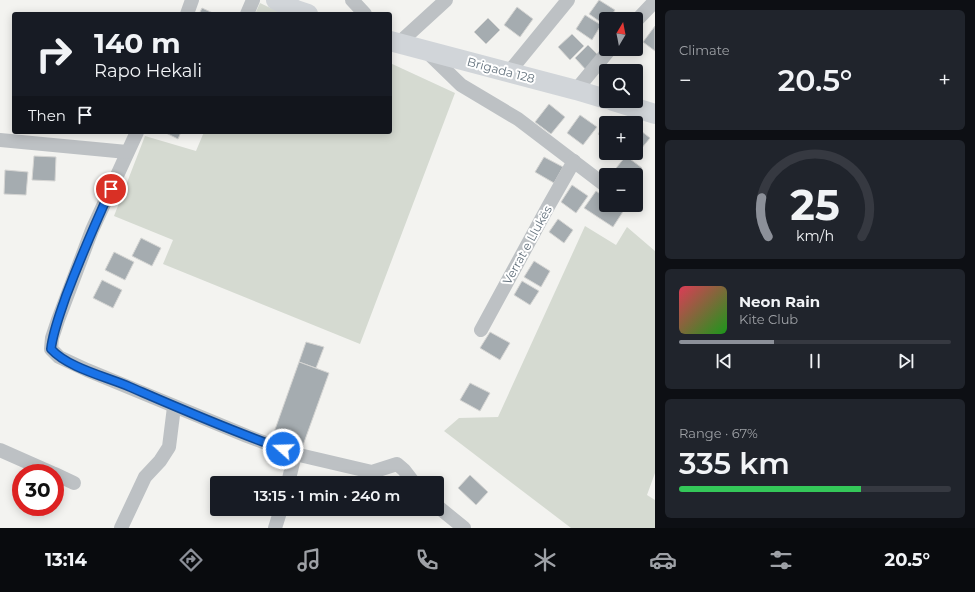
<!DOCTYPE html>
<meta charset="utf-8">
<style>
:root{--surface:#171b24;--page:#20242c;--text:#f1f3f6;--muted:#9ea1a6;--line:#363941;--accent:#8c9099}
body{margin:0;font-family:Montserrat,sans-serif;background:var(--page);color:var(--text);height:100vh;display:flex;flex-direction:column;font-size:15px;white-space:nowrap}
*{box-sizing:border-box;margin:0}
p{font-size:13px;color:var(--muted)}
.icon{flex:none;width:22px;height:22px;fill:none;stroke:currentColor;stroke-width:2;stroke-linecap:round;stroke-linejoin:round}
.map{position:relative;flex:1;overflow:hidden}
.sheet{display:flex;flex-direction:column;gap:10px;padding:10px;background:#0d0f14;width:320px}
.sheet>*{flex:none}
.banner{position:absolute;left:12px;top:12px;width:380px;height:122px;border-radius:4px;box-shadow:0 2px 10px #0003;background:#171b24;color:var(--text);overflow:hidden}
.needle{width:26px;rotate:10deg}
.controls{position:absolute;left:599px;top:12px;display:grid;gap:8px}
.controls a{display:grid;place-items:center;width:44px;height:44px;border-radius:4px;background:var(--surface);box-shadow:0 2px 10px #0003;font-size:20px}
.speed{position:absolute;left:12px;top:464px;display:flex;gap:8px;font-size:20px;font-weight:700;text-align:center}
.speed>*{display:grid;place-content:center;width:52px;height:52px;border-radius:50%;background:var(--surface);box-shadow:0 2px 10px #0003;line-height:1}
.speed .limit{border:6px solid #d22;background:#fff;color:#111}
.pin{position:absolute;display:grid;place-items:center;width:34px;height:34px;color:#fff;margin:-17px;border:2px solid #fff;border-radius:50%;box-shadow:0 1px 4px #0007}
.me{position:absolute;width:44px;margin:-22px;rotate:290deg;stroke-linejoin:round;filter:drop-shadow(0 0 3px #0008)}
.turn{display:flex;align-items:center;gap:14px;height:84px;padding:0 16px;font-size:18px}
.turn .icon{width:52px;height:52px;stroke-width:2.5}
.turn b{display:block;font-size:28px;line-height:34px}
.then{display:flex;align-items:center;height:38px;padding:0 16px;background:#0003;gap:8px;font-size:15px}
.big{font-size:30px;font-weight:600;line-height:1.1}
.sheet .widget{flex:1;display:flex;flex-direction:column;justify-content:center;gap:6px;min-width:0;padding:0 14px;border-radius:6px;background:var(--page)}
.sheet .dial{align-items:center;gap:0}
.dial svg{height:104px;overflow:visible;fill:none;stroke:var(--line);stroke-width:7;stroke-linecap:round;text-anchor:middle}
.dial text{fill:var(--text);stroke:none}
.song{display:flex;align-items:center;gap:12px}
.cover{width:48px;height:48px;border-radius:6px;background:linear-gradient(135deg,hsl(350 70% 55%),hsl(120 70% 35%))}
.played{height:4px;border-radius:2px;background:linear-gradient(90deg,var(--accent) 35%,var(--line) 35%)}
.keys{display:flex;justify-content:space-around;direction:ltr}
.heat{display:flex;justify-content:space-between;align-items:center;font-size:22px;direction:ltr}
.charge{height:6px;border-radius:3px;background:linear-gradient(90deg,#34c759 67%,var(--line) 0)}
.trip{position:absolute;left:210px;top:476px;width:234px;height:40px;border-radius:4px;background:var(--surface);box-shadow:0 2px 10px #0003;font-weight:600;line-height:40px;text-align:center}
.dock{display:flex;height:64px;justify-content:space-around;align-items:center;background:#090b0e;color:var(--muted)}
.dock .icon{width:28px;height:28px}
.dock .on{color:var(--accent)}
.dock b{font-size:18px;color:var(--text)}
main{display:flex;flex:1;min-height:0}
.map>svg:first-child{display:block}
</style>
<main>
<div class="map">
<svg width="655" height="528" viewBox="0 0 655 528">
<rect width="100%" height="100%" fill="#f3f3f0"/>
<!-- green -->
<g fill="#d5dad1">
<polygon points="260,3 283,14 255,14"/>
<polygon points="390,63 455,93 360,344 163,264 173,240 114,216 145,136 196,151 204,132 390,132"/>
<polygon points="585,226 616,245 627,227 655,251 655,473 647,495 655,500 655,528 571,528 444,431 459,418 498,417"/>
</g>
<!-- building -->
<g fill="#a5acb0" stroke="#d5d5d3">
<polygon points="599,0 615,10 609,19 606,19 605,25 589,14"/>
<polygon points="517,7 533,19 520,37 504,25"/>
<polygon points="202,8 215,14 199,14"/>
<polygon points="585,15 601,25 592,40 576,29"/>
<polygon points="488,18 500,30 486,44 474,32"/>
<polygon points="655,26 655,51 643,42"/>
<polygon points="572,34 584,46 570,60 558,47"/>
<polygon points="588,45 600,57 587,71 575,58"/>
<polygon points="549,104 565,117 551,134 535,122"/>
<polygon points="580,115 597,127 583,145 567,133"/>
<polygon points="611,116 620,123 606,123"/>
<polygon points="606,123 606,140 598,134"/>
<polygon points="636,127 650,138 636,155 633,153 636,153"/>
<polygon points="164,132 181,132 178,139"/>
<polygon points="34,156 56,157 55,181 32,180"/>
<polygon points="626,156 642,168 636,176 614,175 612,173"/>
<polygon points="544,157 563,167 554,183 535,172"/>
<polygon points="5,170 28,172 26,195 4,194"/>
<polygon points="572,185 588,196 576,213 561,202"/>
<polygon points="596,191 606,198 606,205 616,205 624,210 613,227 584,208"/>
<polygon points="558,219 573,230 564,243 549,232"/>
<polygon points="141,238 161,248 152,266 132,256"/>
<polygon points="114,252 134,262 125,280 105,270"/>
<polygon points="534,261 550,271 541,287 524,277"/>
<polygon points="102,280 122,290 113,308 93,298"/>
<polygon points="522,281 539,291 530,305 514,295"/>
<polygon points="490,332 510,343 500,360 480,348"/>
<polygon points="306,342 324,347 316,368 299,362"/>
<polygon points="299,362 329,373 302,448 272,438"/>
<polygon points="470,383 490,393 480,411 460,400"/>
<polygon points="470,475 488,492 476,505 458,488"/>
</g>
<g fill="none" stroke-linecap="round" stroke-linejoin="round">
<!-- street -->
<g stroke="#bdc1c4" stroke-width="14">
<polyline points="352,0 365,14"/>
<polyline points="187,14 192,0"/>
<polyline points="247,14 253,0"/>
<polyline points="636,21 655,1"/>
<polyline points="399,43 446,0"/>
<polyline points="427,52 461,85 518,119 606,186"/>
<polyline points="509,72 568,0"/>
<polyline points="576,90 610,49"/>
<polyline points="137,132 92,230 58,320 52,338 51,349 59,357 87,370 247,436 295,454 288,483"/>
<polyline points="0,140 127,152"/>
<polyline points="481,330 549,205 574,161"/>
<polyline points="0,450 52,473"/>
<polyline points="295,454 372,472 397,464 404,470 414,483"/>
<polyline points="55,474 74,483"/>
<polyline points="437,506 464,528"/>
<polyline points="121,528 145,477 160,461 169,447 174,407"/>
<polyline points="275,528 281,509"/>
</g>
<!-- secondary -->
<g stroke="#d1d5d9" stroke-width="20">
<polyline points="276,0 296,10 308,14"/>
<polyline points="390,41 576,90 606,99"/>
<polyline points="613,101 655,114"/>
</g>
</g>
<g fill="none" stroke-linecap="round" stroke-linejoin="round">
<!-- route casing -->
<g stroke="#114b97" stroke-width="10">
<path id="route" d="M111,189C95,224 80,259 66,296C60,314 53,331 51,349C68,368 107,377 130,387C181,409 231,431 283,449"/>
</g>
<!-- route -->
<use href="#route" stroke="#1a73e8" stroke-width="7"/>
</g>
<g text-anchor="middle" dominant-baseline="central" stroke-width="4" stroke-linejoin="round" paint-order="stroke">
<!-- street labels -->
<g font-size="12" fill="#65737e" stroke="#fff">
<text transform="translate(501 70) rotate(15)">Brigada 128</text>
<text transform="translate(527 245) rotate(-61)">Verrat e Llukës</text>
</g>
</g>
</svg>
<div class="controls">
<a><svg class="needle" viewBox="-14 -14 28 28"><path d="M0-13l5 13h-10z" fill="#e53935"/><path d="M0 13l5-13h-10z" fill="#9ea1a6"/></svg></a>
<a><svg class="icon" aria-label="search" viewBox="0 0 24 24"><circle cx="10" cy="10" r="6"/><path d="M15 15l6 6"/></svg></a>
<a>+</a>
<a>−</a>
</div>
<div class="speed"><div class="limit">30</div></div>
<div class="pin" style="left:111px;top:189px;background:#d93025"><svg class="icon" aria-label="arrive" viewBox="0 0 24 24"><path d="M6 21V4h12l-3 4 3 4H6"/></svg></div>
<svg class="me" style="left:283px;top:449px" viewBox="-20 -20 40 40"><circle r="17" fill="#1a73e8" stroke="#fff" stroke-width="3"/><path d="M0-11L8 9 0 5-8 9z" fill="#fff"/></svg>
<div class="trip">13:15 · 1 min · 240 m</div>
<div class="banner">
<div class="turn"><svg class="icon" aria-label="right" viewBox="0 0 24 24"><path d="M7 20v-9h11M14 6l5 5-5 5"/></svg><div><b>140 m</b>Rapo Hekali</div></div>
<div class="then">Then<svg class="icon" aria-label="arrive" viewBox="0 0 24 24"><path d="M6 21V4h12l-3 4 3 4H6"/></svg></div>
</div>
</div>
<section class="sheet">
<div class="widget"><p>Climate</p>
<div class="heat"><a>−</a><b class="big">20.5°</b><a>+</a></div>
</div>
<div class="widget dial"><svg viewBox="0 0 100 80">
<path d="M14 69A42 42 0 1 1 86 69"/>
<path d="M14 69A42 42 0 0 1 9 39" stroke="#8c9099"/>
<text x="50" y="56" font-size="32" font-weight="700">25</text>
<text x="50" y="72" font-size="11">km/h</text>
</svg></div>
<div class="widget">
<div class="song"><i class="cover"></i><div><b>Neon Rain</b><p>Kite Club</p></div></div>
<div class="played"></div>
<div class="keys"><svg class="icon" aria-label="previous" viewBox="0 0 24 24"><path d="M18 5L8 12l10 7zM5 5v14"/></svg><svg class="icon" aria-label="pause" viewBox="0 0 24 24"><path d="M8 5v14M16 5v14"/></svg><svg class="icon" aria-label="next" viewBox="0 0 24 24"><path d="M6 5l10 7-10 7zM19 5v14"/></svg></div>
</div>
<div class="widget"><p>Range · 67%</p><b class="big">335 km</b><div class="charge"></div></div>
</section>
</main>
<nav class="dock">
<b>13:14</b>
<svg class="icon on" aria-label="directions" viewBox="0 0 24 24"><path d="M12 3l9 9-9 9-9-9zM9 14v-3h6M13 9l2 2-2 2"/></svg>
<svg class="icon" aria-label="music" viewBox="0 0 24 24"><path d="M9 18V5l10-2v13"/><circle cx="6" cy="18" r="3"/><circle cx="16" cy="16" r="3"/></svg>
<svg class="icon" aria-label="phone" viewBox="0 0 24 24"><path d="M5 4h4l2 5-3 2q2 4 5 5l2-3 5 2v4C11 20 4 13 5 4z"/></svg>
<svg class="icon" aria-label="climate" viewBox="0 0 24 24"><path d="M12 3v18M4 7l16 10M4 17L20 7"/></svg>
<svg class="icon" aria-label="car" viewBox="0 0 24 24"><path d="M5 17H2v-5l4-1 3-4h7l3 4 3 1v5h-3M9 17h6M6 11h13"/><circle cx="7" cy="17" r="2"/><circle cx="17" cy="17" r="2"/></svg>
<svg class="icon" aria-label="filters" viewBox="0 0 24 24"><path d="M4 7h16M4 17h16"/><circle cx="9" cy="7" r="2"/><circle cx="15" cy="17" r="2"/></svg>
<b>20.5°</b>
</nav>
